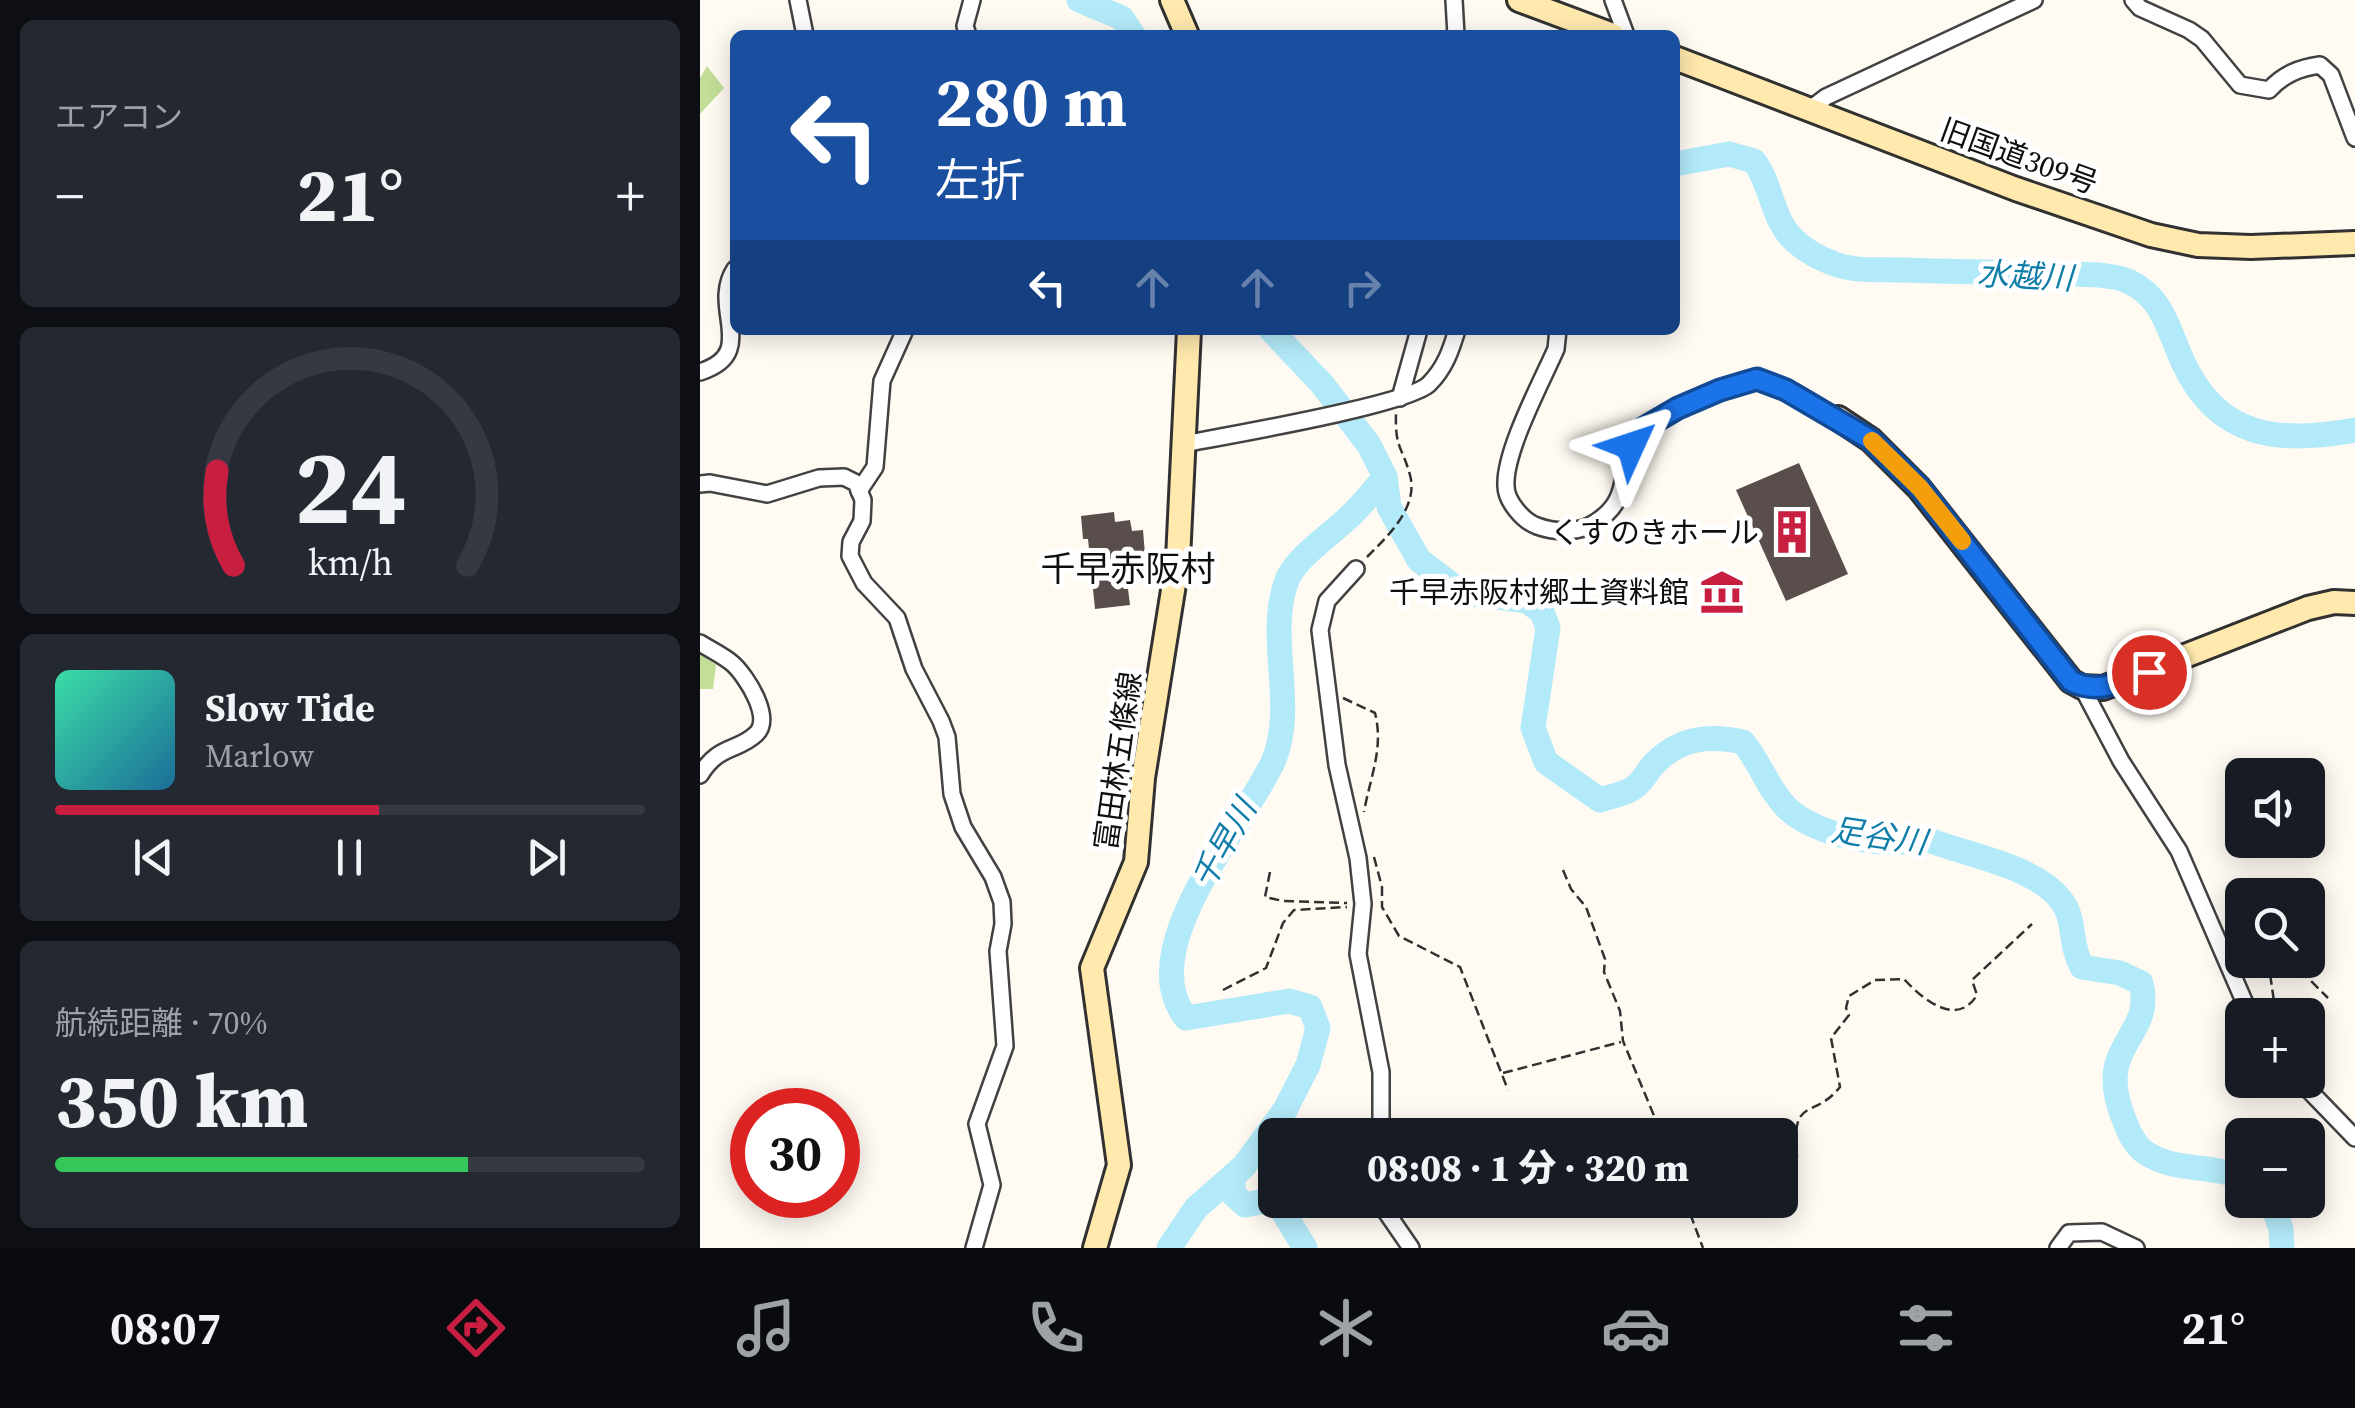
<!DOCTYPE html>
<html lang="ja">
<meta charset="utf-8">
<style>
:root{--surface:#171b24;--page:#242831;--text:#f1f3f6;--muted:#9ea1a6;--line:#363941;--accent:#c81f41}
body{margin:0;font-family:"Source Serif 4","Noto Sans JP",serif;background:var(--page);color:var(--text);height:100vh;display:flex;flex-direction:column;font-size:38px;white-space:nowrap}
*{box-sizing:border-box;margin:0}
p{font-size:32px;color:var(--muted)}
.icon{flex:none;width:55px;height:55px;fill:none;stroke:currentColor;stroke-width:2;stroke-linecap:round;stroke-linejoin:round}
.map{position:relative;flex:1;overflow:hidden}
.sheet{display:flex;flex-direction:column;gap:20px;padding:20px;background:#0d0f14;width:700px}
.sheet>*{flex:none}
.banner{position:absolute;left:30px;top:30px;width:950px;height:305px;border-radius:15px;box-shadow:0 5px 25px #0003;background:#1a4fa0;color:#fff;overflow:hidden}
.tools{position:absolute;left:1525px;top:758px;display:grid;gap:20px}
.tools a{display:grid;place-items:center;width:100px;height:100px;border-radius:15px;background:var(--surface);box-shadow:0 5px 25px #0003;font-size:50px}
.speed{position:absolute;left:30px;top:1088px;display:flex;gap:20px;font-size:50px;font-weight:700;text-align:center}
.speed>*{display:grid;place-content:center;width:130px;height:130px;border-radius:50%;background:var(--surface);box-shadow:0 5px 25px #0003;line-height:1}
.speed .limit{border:15px solid #d22;background:#fff;color:#111}
.pin{position:absolute;display:grid;place-items:center;width:85px;height:85px;color:#fff;margin:-42px;border:5px solid #fff;border-radius:50%;box-shadow:0 2px 10px #0007}
.me{position:absolute;width:110px;margin:-55px;rotate:48deg;stroke-linejoin:round;filter:drop-shadow(0 0 8px #0008)}
.turn{display:flex;align-items:center;gap:35px;height:210px;padding:0 40px;font-size:45px}
.turn .icon{width:130px;height:130px;stroke-width:2.5}
.turn b{display:block;font-size:70px;line-height:85px}
.lanes{display:flex;align-items:center;height:95px;padding:0 40px;background:#0003;justify-content:center;gap:50px;direction:ltr}
.lanes .off{opacity:.35}
.big{font-size:75px;font-weight:800;line-height:1.1}
.sheet .widget{flex:1;display:flex;flex-direction:column;justify-content:center;gap:15px;min-width:0;padding:0 35px;border-radius:15px;background:var(--page)}
.sheet .dial{align-items:center;gap:0}
.dial svg{height:260px;overflow:visible;fill:none;stroke:var(--line);stroke-width:7;stroke-linecap:round;text-anchor:middle}
.dial text{fill:var(--text);stroke:none}
.song{display:flex;align-items:center;gap:30px}
.cover{width:120px;height:120px;border-radius:15px;background:linear-gradient(135deg,hsl(160 70% 55%),hsl(200 70% 35%))}
.played{height:10px;border-radius:5px;background:linear-gradient(90deg,var(--accent) 55%,var(--line) 55%)}
.keys{display:flex;justify-content:space-around;direction:ltr}
.heat{display:flex;justify-content:space-between;align-items:center;font-size:55px;direction:ltr}
.charge{height:15px;border-radius:8px;background:linear-gradient(90deg,#34c759 70%,var(--line) 0)}
.trip{position:absolute;left:558px;top:1118px;width:540px;height:100px;border-radius:15px;background:var(--surface);box-shadow:0 5px 25px #0003;font-weight:800;line-height:100px;text-align:center}
.tabs{display:flex;height:160px;justify-content:space-around;align-items:center;background:#090b0e;color:var(--muted)}
.tabs .icon{width:70px;height:70px}
.tabs .on{color:var(--accent)}
.tabs b{font-size:45px;color:var(--text)}
main{display:flex;flex:1;min-height:0}
.map>svg:first-child{display:block}
</style>
<main>
<section class="sheet">
<div class="widget"><p>エアコン</p>
<div class="heat"><a>−</a><b class="big">21°</b><a>+</a></div>
</div>
<div class="widget dial"><svg viewBox="0 0 100 80">
<path d="M14 69A42 42 0 1 1 86 69"/>
<path d="M14 69A42 42 0 0 1 9 40" stroke="#c81f41"/>
<text x="50" y="56" font-size="32" font-weight="700">24</text>
<text x="50" y="72" font-size="11">km/h</text>
</svg></div>
<div class="widget">
<div class="song"><i class="cover"></i><div><b>Slow Tide</b><p>Marlow</p></div></div>
<div class="played"></div>
<div class="keys"><svg class="icon" aria-label="previous" viewBox="0 0 24 24"><path d="M18 5L8 12l10 7zM5 5v14"/></svg><svg class="icon" aria-label="pause" viewBox="0 0 24 24"><path d="M8 5v14M16 5v14"/></svg><svg class="icon" aria-label="next" viewBox="0 0 24 24"><path d="M6 5l10 7-10 7zM19 5v14"/></svg></div>
</div>
<div class="widget"><p>航続距離 · 70%</p><b class="big">350 km</b><div class="charge"></div></div>
</section>
<div class="map">
<svg width="1655" height="1248" viewBox="0 0 1655 1248">
<rect width="100%" height="100%" fill="#fffaf2"/>
<!-- forest -->
<g fill="#c2de97">
<polygon points="7,66 24,88 0,114 0,78"/>
<polygon points="0,654 16,665 13,689 0,689"/>
</g>
<g fill="none" stroke-linecap="round" stroke-linejoin="round">
<!-- river -->
<g stroke="#b3eaf9" stroke-width="25">
<polyline points="379,0 422,18 433,35"/>
<path d="M975,164L1029,154L1054,161C1071,183 1071,214 1090,236C1102,249 1118,258 1135,264C1155,272 1181,269 1203,270C1255,272 1309,272 1362,274C1383,275 1410,273 1430,282C1464,299 1468,330 1483,362C1518,439 1580,444 1655,430"/>
<path d="M571,330L622,384L669,445L685,477L689,507L719,560L761,592L827,601L842,612L848,628L833,728L846,762L900,800C911,796 927,794 936,786C944,780 948,769 956,762C982,737 1009,735 1043,742C1060,762 1068,789 1086,807C1113,835 1188,851 1224,838C1263,855 1333,864 1361,900C1376,918 1369,945 1382,967L1420,973L1441,983C1450,1019 1429,1030 1418,1061C1411,1081 1417,1103 1425,1122C1429,1133 1435,1146 1446,1153C1474,1172 1512,1164 1542,1178"/>
<polyline points="544,1166 533,1177 533,1194 545,1205 575,1199"/>
<polyline points="576,1200 605,1248"/>
<polyline points="1571,1200 1581,1229 1582,1248"/>
<path d="M469,1248L496,1208L544,1166L585,1110L608,1065L618,1028L610,1007L589,1001L486,1018C432,950 542,827 572,764C598,708 566,641 586,583C593,559 632,534 649,517C662,505 673,491 685,477"/>
</g>
</g>
<!-- building -->
<g fill="#594e4b">
<polygon points="1099,463 1148,574 1086,601 1036,490"/>
<polygon points="414,512 415,522 430,520 432,531 443,530 445,554 424,556 430,605 395,609 388,539 383,539 381,516"/>
</g>
<g fill="none" stroke-linecap="round" stroke-linejoin="round">
<!-- street casing -->
<g stroke="#424242" stroke-width="20">
<g id="street">
<polyline points="98,0 105,35"/>
<polyline points="754,0 756,35"/>
<polyline points="913,0 926,35"/>
<path d="M1433,0L1440,8L1489,30L1502,39L1540,85L1569,90C1584,74 1599,68 1620,65L1631,75L1655,138"/>
<polyline points="268,35 265,26 272,0"/>
<polyline points="1110,109 1126,97 1334,0"/>
<path d="M858,330L856,349C841,383 804,452 806,486C806,501 823,521 837,526C856,533 880,533 896,522C928,501 920,479 931,449C942,418 1023,382 1055,380C1077,378 1118,407 1138,418"/>
<path d="M0,372C60,353 9,308 35,269"/>
<polyline points="700,398 719,330"/>
<path d="M483,444C524,436 708,405 729,384C745,368 751,350 757,330"/>
<polyline points="0,484 10,483 67,494 119,478 144,477 156,483 163,500 162,521 151,542 150,556 164,583 197,618 214,669 241,721 247,737 252,794 263,827 293,877 302,902 303,924 298,951 305,1046 277,1124 292,1185 274,1248"/>
<polyline points="159,491 175,467 182,381 205,330"/>
<polyline points="656,569 627,601 620,630 637,765 658,858 663,904 658,954 681,1072 681,1135"/>
<path d="M0,643C11,650 24,656 33,664C47,677 73,718 56,734C37,752 19,744 0,775"/>
<polyline points="1382,687 1421,761 1479,851 1550,1015"/>
<polyline points="1599,1080 1655,1138"/>
<polyline points="678,1200 711,1248"/>
<polyline points="1358,1248 1369,1233 1402,1232 1436,1248"/>
</g>
</g>
<!-- secondary casing -->
<g stroke="#313131" stroke-width="28">
<g id="secondary">
<polyline points="472,0 487,35"/>
<polyline points="819,0 913,35"/>
<polyline points="975,58 1316,189 1451,235 1498,245 1551,247 1655,243"/>
<polyline points="1138,418 1171,440 1219,488 1371,681 1382,687 1403,688 1608,608 1634,602 1655,603"/>
<polyline points="395,1248 419,1165 392,968 436,862 443,778 478,559 489,330"/>
</g>
</g>
<!-- path -->
<g stroke="#313131" stroke-width="2.5" stroke-dasharray="10 5" stroke-linecap="butt">
<path d="M667,557C687,537 719,507 710,475C702,446 695,449 696,414"/>
<path d="M643,698L675,713C684,749 670,777 664,812"/>
<polyline points="674,857 682,887 682,907 699,936 760,967 808,1090"/>
<polyline points="863,870 871,889 886,907 905,959 904,972 920,1011 923,1041 962,1135"/>
<polyline points="570,872 565,897 583,901 647,903"/>
<polyline points="1568,960 1576,1015"/>
<polyline points="1590,960 1628,998"/>
<polyline points="523,990 566,968 583,923 594,910 647,907"/>
<polyline points="803,1073 921,1042"/>
<path d="M1080,1167L1097,1156C1091,1094 1113,1121 1140,1087L1131,1038L1149,1015L1146,1008L1149,996L1175,980L1204,979C1222,999 1257,1028 1277,995L1272,980L1332,924"/>
<polyline points="985,1200 1003,1248"/>
<polyline points="988,1204 1002,1200"/>
</g>
<!-- street -->
<use href="#street" stroke="#fff" stroke-width="15"/>
<!-- secondary -->
<use href="#secondary" stroke="#ffe9ad" stroke-width="22"/>
</g>
<g fill="none" stroke-linecap="round" stroke-linejoin="round">
<!-- route casing -->
<g stroke="#114b97" stroke-width="25">
<path id="route" d="M931,446L944,428L978,408L1020,390L1057,379L1086,390L1171,440L1220,488L1371,681C1398,695 1423,681 1449,672"/>
</g>
<!-- route -->
<use href="#route" stroke="#1a73e8" stroke-width="18"/>
<!-- slow -->
<polyline stroke="#f59e0b" stroke-width="18" points="1172,441 1220,488 1262,541"/>
</g>
<!-- icons -->
<defs>
<g id="building-bare" transform="scale(3.45)"><path d="M-4-6H4V6H1V3H-1V6H-4ZM-2.5-4.3h1.7v1.8h-1.7ZM.8-4.3h1.7v1.8H.8ZM-2.5-1h1.7V.8h-1.7ZM.8-1h1.7V.8H.8Z" fill="#c81f41" stroke="#fff" stroke-width="2.5" paint-order="stroke"/></g>
<g id="museum-bare" transform="scale(3.45)"><path d="M0-6L6-3V-2H-6V-3ZM-5-1h2V3h-2ZM-1-1h2V3h-2ZM3-1h2V3H3ZM-6 4H6V6H-6Z" fill="#c81f41" stroke="#fff" stroke-width="2.5" paint-order="stroke"/></g>
</defs>
<g fill-rule="evenodd">
<use href="#building-bare" x="1092" y="532"/>
<use href="#museum-bare" x="1022" y="592"/>
</g>
<g text-anchor="middle" dominant-baseline="central" stroke-width="10" stroke-linejoin="round" paint-order="stroke">
<!-- street labels -->
<g font-size="30" fill="#0f0f0f" stroke="#fff">
<text transform="translate(1319 156) rotate(20)">旧国道309号</text>
<text transform="translate(418 761) rotate(-82)">富田林五條線</text>
</g>
<!-- poi labels -->
<g font-size="30" fill="#0f0f0f" stroke="#fff" text-anchor="end">
<text x="1059" y="532">くすのきホール</text>
<text x="989" y="592">千早赤阪村郷土資料館</text>
</g>
<!-- water labels -->
<g font-size="32" font-style="italic" fill="#117ea9" stroke="#fff">
<text transform="translate(1325 276) rotate(3)">水越川</text>
<text transform="translate(1179 836) rotate(8)">足谷川</text>
<text transform="translate(524 844) rotate(-61)">千早川</text>
</g>
<!-- quarter labels -->
<g font-size="35" fill="#0f0f0f" stroke="#fff">
<text x="428" y="569">千早赤阪村</text>
</g>
</g>
</svg>
<div class="tools">
<a><svg class="icon" aria-label="sound" viewBox="0 0 24 24"><path d="M4 9h4l5-4v14l-5-4H4zM17 9q2 3 0 6"/></svg></a>
<a><svg class="icon" aria-label="search" viewBox="0 0 24 24"><circle cx="10" cy="10" r="6"/><path d="M15 15l6 6"/></svg></a>
<a>+</a>
<a>−</a>
</div>
<div class="speed"><div class="limit">30</div></div>
<div class="pin" style="left:1449px;top:672px;background:#d93025"><svg class="icon" aria-label="arrive" viewBox="0 0 24 24"><path d="M6 21V4h12l-3 4 3 4H6"/></svg></div>
<svg class="me" style="left:931px;top:446px" viewBox="-20 -20 40 40"><path d="M0-17L14 15 0 8-14 15z" fill="#1a73e8" stroke="#fff" stroke-width="4"/></svg>
<div class="trip">08:08 · 1 分 · 320 m</div>
<div class="banner">
<div class="turn"><svg class="icon" aria-label="left" viewBox="0 0 24 24"><path d="M17 20v-9H6M10 6l-5 5 5 5"/></svg><div><b>280 m</b>左折</div></div>
<div class="lanes"><svg class="icon" aria-label="left" viewBox="0 0 24 24"><path d="M17 20v-9H6M10 6l-5 5 5 5"/></svg><svg class="icon off" aria-label="ahead" viewBox="0 0 24 24"><path d="M12 20V5M6 11l6-6 6 6"/></svg><svg class="icon off" aria-label="ahead" viewBox="0 0 24 24"><path d="M12 20V5M6 11l6-6 6 6"/></svg><svg class="icon off" aria-label="right" viewBox="0 0 24 24"><path d="M7 20v-9h11M14 6l5 5-5 5"/></svg></div>
</div>
</div>
</main>
<nav class="tabs">
<b>08:07</b>
<svg class="icon on" aria-label="directions" viewBox="0 0 24 24"><path d="M12 3l9 9-9 9-9-9zM9 14v-3h6M13 9l2 2-2 2"/></svg>
<svg class="icon" aria-label="music" viewBox="0 0 24 24"><path d="M9 18V5l10-2v13"/><circle cx="6" cy="18" r="3"/><circle cx="16" cy="16" r="3"/></svg>
<svg class="icon" aria-label="phone" viewBox="0 0 24 24"><path d="M5 4h4l2 5-3 2q2 4 5 5l2-3 5 2v4C11 20 4 13 5 4z"/></svg>
<svg class="icon" aria-label="climate" viewBox="0 0 24 24"><path d="M12 3v18M4 7l16 10M4 17L20 7"/></svg>
<svg class="icon" aria-label="car" viewBox="0 0 24 24"><path d="M5 17H2v-5l4-1 3-4h7l3 4 3 1v5h-3M9 17h6M6 11h13"/><circle cx="7" cy="17" r="2"/><circle cx="17" cy="17" r="2"/></svg>
<svg class="icon" aria-label="filters" viewBox="0 0 24 24"><path d="M4 7h16M4 17h16"/><circle cx="9" cy="7" r="2"/><circle cx="15" cy="17" r="2"/></svg>
<b>21°</b>
</nav>
